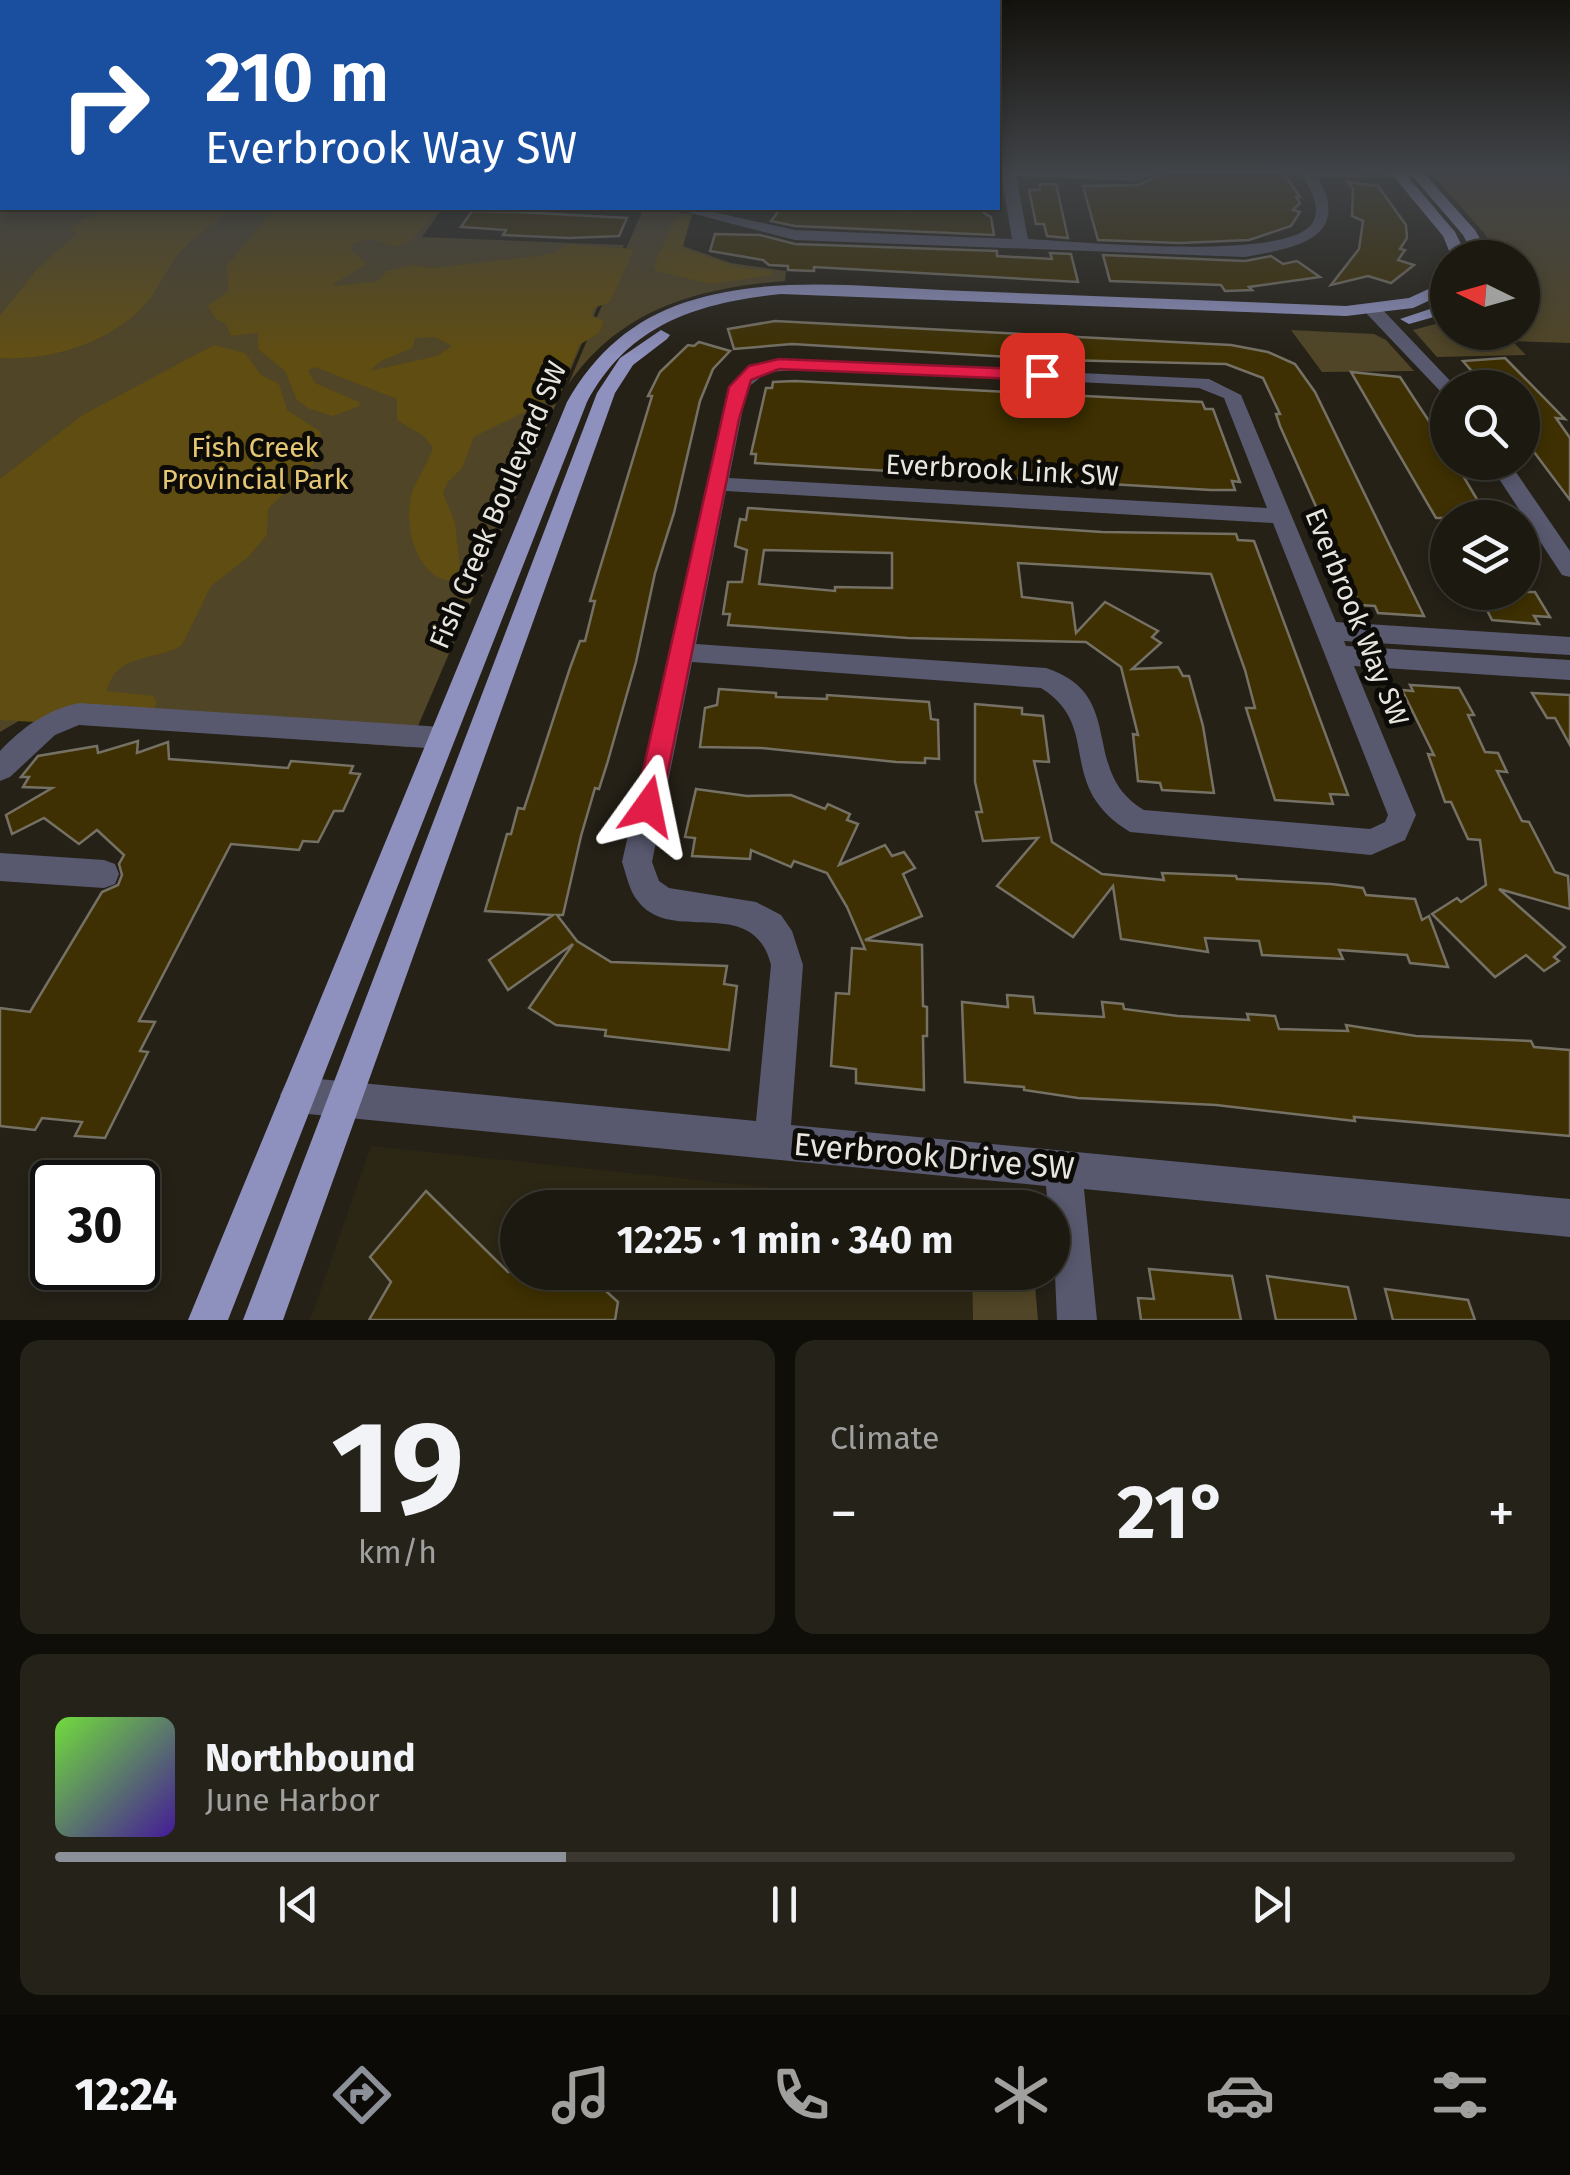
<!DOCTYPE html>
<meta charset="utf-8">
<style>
:root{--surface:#1c1911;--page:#25221a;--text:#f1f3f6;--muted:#a0a09f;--line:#3a3831;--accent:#8c9099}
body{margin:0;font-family:"Fira Sans",sans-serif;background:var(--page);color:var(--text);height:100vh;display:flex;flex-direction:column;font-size:38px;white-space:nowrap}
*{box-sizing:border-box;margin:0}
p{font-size:32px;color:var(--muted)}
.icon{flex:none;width:55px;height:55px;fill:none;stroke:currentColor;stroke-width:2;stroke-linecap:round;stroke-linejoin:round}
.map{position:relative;height:1320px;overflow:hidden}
.drawer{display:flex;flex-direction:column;gap:20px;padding:20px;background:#0f0e09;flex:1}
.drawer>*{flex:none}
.hud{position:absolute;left:0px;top:0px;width:1000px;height:210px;box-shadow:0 5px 15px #0003,0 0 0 2px var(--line);background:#1a4fa0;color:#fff;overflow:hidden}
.needle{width:65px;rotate:275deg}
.fabs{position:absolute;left:1430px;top:240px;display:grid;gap:20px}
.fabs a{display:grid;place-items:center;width:110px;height:110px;border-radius:50%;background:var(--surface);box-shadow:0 5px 15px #0003,0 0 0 2px var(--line);font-size:50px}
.speed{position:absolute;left:30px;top:1160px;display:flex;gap:20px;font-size:50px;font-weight:700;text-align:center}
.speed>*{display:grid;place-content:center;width:130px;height:130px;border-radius:50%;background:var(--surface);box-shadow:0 5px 15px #0003,0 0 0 2px var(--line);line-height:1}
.speed .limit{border:5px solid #111;border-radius:15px;background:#fff;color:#111}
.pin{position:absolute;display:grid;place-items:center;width:85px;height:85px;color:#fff;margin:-42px;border-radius:20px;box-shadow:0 5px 15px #0006}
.me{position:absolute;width:110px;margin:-55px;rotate:12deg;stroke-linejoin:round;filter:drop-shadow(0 0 8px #0008)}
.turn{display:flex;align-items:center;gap:35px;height:210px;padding:0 40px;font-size:45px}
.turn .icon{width:130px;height:130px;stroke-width:2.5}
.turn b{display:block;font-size:70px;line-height:85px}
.big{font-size:75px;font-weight:700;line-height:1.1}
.drawer .card{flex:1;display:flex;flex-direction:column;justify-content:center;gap:15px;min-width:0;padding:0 35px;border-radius:20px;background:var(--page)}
.drawer .dial{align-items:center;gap:0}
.dial b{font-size:130px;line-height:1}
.song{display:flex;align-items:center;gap:30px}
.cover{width:120px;height:120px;border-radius:15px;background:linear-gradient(135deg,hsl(100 70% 55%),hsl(260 70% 35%))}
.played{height:10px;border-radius:5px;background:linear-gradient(90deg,var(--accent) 35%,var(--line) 35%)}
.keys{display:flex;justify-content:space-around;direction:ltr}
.heat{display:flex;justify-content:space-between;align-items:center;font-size:55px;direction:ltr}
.drawer .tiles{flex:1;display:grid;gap:20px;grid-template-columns:1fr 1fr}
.card:last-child{grid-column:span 2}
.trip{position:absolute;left:500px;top:1190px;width:570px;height:100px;border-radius:50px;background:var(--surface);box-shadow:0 5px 15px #0003,0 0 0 2px var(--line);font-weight:700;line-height:100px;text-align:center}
.dock{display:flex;height:160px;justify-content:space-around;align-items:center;background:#0b0a07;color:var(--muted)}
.dock .icon{width:70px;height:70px}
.dock .current{color:var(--accent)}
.dock b{font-size:45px;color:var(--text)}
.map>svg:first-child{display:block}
</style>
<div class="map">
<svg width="1570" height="1320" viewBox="0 0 1570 1320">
<rect width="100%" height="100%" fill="#252117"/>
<!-- built -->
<polygon fill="#2c2615" points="371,1146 955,1207 518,1208 518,1272 972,1273 973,1320 310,1320"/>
<!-- green -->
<g fill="#504526">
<polygon points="0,172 2,208 443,208 422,237 624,245 409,747 22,719 0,732"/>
<polygon points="1430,172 1570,172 1570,343 1512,341 1526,355 1437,357 1413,330 1447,321 1448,332 1522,332 1522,258 1499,257 1484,233"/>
<path d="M643,209L692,214L683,246L731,263L786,271L785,281C697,288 620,309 568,385Z"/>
<polygon points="1291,330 1374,334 1386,340 1414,371 1322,372"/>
<polygon points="972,1273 1034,1273 1038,1320 973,1320"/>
</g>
<!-- forest -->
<g fill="#604d11" fill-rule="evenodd">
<path d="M274,208H443L411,240L396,247L369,238L353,244L351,250L367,264L333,284L336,286L378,281L387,271L414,265L431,268L530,257L554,253L567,244L634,249L610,302L594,308L591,315L604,321L599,333L579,345C557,409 527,408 474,437L462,468L447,483L443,493L455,523L460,569L451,581C415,577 403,523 412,493C417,478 428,464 433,448L425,437L397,420V399L315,367L308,370L315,383L359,402L360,406L333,416L310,409L297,400L285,371L258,349V333L231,336L226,324L215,318L208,306L228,291L227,266ZM435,337L452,346L437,356L370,371L381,361L412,348L415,338Z"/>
<polygon points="681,216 691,217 682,248 742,268 773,271 773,275 711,284 657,271 654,265 673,222"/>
<path d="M214,345L245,353L261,375L279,384L287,410L321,432C324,470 290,484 268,509L267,535L247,558L211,586L182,645C155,662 116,652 107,691L153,696L157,702L154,709L35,722L0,720V479L81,416Z"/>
</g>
<!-- water -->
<path fill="#624f14" d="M182,208H229C216,225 197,234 183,249C168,264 161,285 148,301C114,342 51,361 0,358V316L38,268L77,234L70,229C94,201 148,214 182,208Z"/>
<!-- building -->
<g fill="#3e3002" stroke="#767165" stroke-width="2.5" fill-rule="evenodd">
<polygon points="1166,172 1283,172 1300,197 1296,197 1300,203 1293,210 1300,212 1291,226 1249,240 1180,243 1098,240 1083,186 1138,185"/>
<polygon points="1348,182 1378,186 1406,225 1407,238 1400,249 1405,250 1398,260 1414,265 1391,283 1368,276 1331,285 1359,249 1363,221 1352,216 1353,189"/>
<polygon points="1040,184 1056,184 1068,238 1047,236 1044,224 1036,224 1029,190 1040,190"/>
<polygon points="781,208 907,211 907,208 983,208 984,213 991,217 994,235 795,226 771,221"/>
<polygon points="472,211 517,212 627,218 619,236 569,238 503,235 506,230 461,227"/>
<polygon points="715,234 760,235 795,244 997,251 997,256 1052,259 1050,253 1071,254 1078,282 814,267 814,271 788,270 788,266 769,265 763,260 710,251"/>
<polygon points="1103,255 1245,261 1271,256 1283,264 1297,261 1320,277 1249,287 1252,290 1225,291 1221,285 1110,281"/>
<polygon points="775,321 1231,345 1268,352 1295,364 1315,392 1424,616 1378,613 1375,606 1360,605 1280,426 1276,414 1280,414 1263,378 1226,364 1061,360 792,344 734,349 728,329"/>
<polygon points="699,342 730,351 713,369 700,401 674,513 655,573 636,662 607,764 599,789 595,788 581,836 563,915 557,915 577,941 611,962 727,966 724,984 737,986 729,1050 605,1036 606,1030 556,1025 529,1008 573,944 508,990 489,960 553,915 485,911 507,834 511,834 518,808 524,809 570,668 580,641 585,641 595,601 590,601 652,396 648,396 660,372 688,345 694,346"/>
<polygon points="1505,358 1565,419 1556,418 1570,438 1570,500 1522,436 1522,386 1482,383 1463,361"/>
<polygon points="1351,372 1400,377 1448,450 1448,462 1455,462 1488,518 1436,518"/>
<polygon points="795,381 1202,402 1205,409 1213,409 1240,482 1232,481 1235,490 1211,490 755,463 756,454 751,454 766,388 772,388 773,382"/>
<path d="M748,508L1102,532L1236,534L1238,540L1254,541L1348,795L1330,794L1333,804L1275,800L1246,708H1255L1245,670L1211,574L1018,563L1022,597L1072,603L1076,633L1105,602L1158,631L1152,637L1161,643L1132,669L1178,667L1183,676H1189L1203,726L1214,793L1162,790L1160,783L1138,781L1133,734L1138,735L1121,667L1086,642L908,638L728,625L730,614H723L728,582H742L747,550L735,546L740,519L746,520ZM764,550L892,553V588L835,587V591L759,584Z"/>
<polygon points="1478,592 1535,592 1550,617 1534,616 1539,624 1492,620"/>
<polygon points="1410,685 1459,688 1474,715 1468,715 1485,752 1498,753 1507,772 1497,771 1522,821 1529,822 1555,872 1568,876 1570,909 1499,889 1565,947 1554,957 1559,961 1544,971 1526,955 1495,977 1432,914 1457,898 1461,902 1486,885 1480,840 1468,839 1451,802 1445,802 1428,754 1434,755 1402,690 1413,691"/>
<polygon points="719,689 776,693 776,697 827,699 827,695 929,702 931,719 938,720 939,759 925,758 925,763 896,762 761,748 700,747 705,708 717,705"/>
<polygon points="1532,693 1570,695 1570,745 1555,718 1547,718"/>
<polygon points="975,704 1022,708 1022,714 1043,716 1049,762 1034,761 1052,842 1102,874 1164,880 1162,873 1236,876 1237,879 1331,884 1363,888 1366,895 1415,899 1422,920 1429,916 1448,967 1410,963 1407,955 1339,950 1343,959 1262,955 1259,941 1205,938 1208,952 1121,939 1113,886 1073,937 997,886 1038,838 983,841 976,812 982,812 975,782"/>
<polygon points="138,741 137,753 168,742 169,759 288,768 291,761 353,766 350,773 360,774 343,811 334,811 318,842 303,841 299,850 231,844 139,1021 155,1022 140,1051 148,1052 105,1138 75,1136 82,1122 42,1118 35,1130 0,1126 0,1008 30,1012 102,892 118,885 122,875 119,864 124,855 97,830 79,844 44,818 12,834 6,815 52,788 23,787 29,777 21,777 38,756 97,746 98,753"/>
<polygon points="696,789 747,796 791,795 825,809 828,804 850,814 847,820 858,824 839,865 885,845 892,856 904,852 915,868 903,874 922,916 865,940 922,945 923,1006 927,1007 927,1036 923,1036 924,1090 856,1083 856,1069 831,1066 836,993 849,994 852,948 865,949 847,907 827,873 794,861 791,867 751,850 750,859 692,856 695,838 685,837"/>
<polygon points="1007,995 1033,997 1035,1013 1104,1017 1102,1002 1123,1004 1124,1009 1178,1016 1249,1020 1247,1014 1275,1016 1279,1029 1348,1031 1346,1025 1416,1036 1531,1041 1534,1047 1570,1050 1570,1136 1354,1117 1355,1121 1216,1105 1078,1098 1024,1090 1024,1087 965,1082 962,1002 1008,1007"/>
<polygon points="426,1191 508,1272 585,1272 618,1302 615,1320 369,1320 391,1282 370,1257"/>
<polygon points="1149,1269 1232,1276 1241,1320 1141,1320 1138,1298 1154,1299"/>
<polygon points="1267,1276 1348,1287 1356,1320 1276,1320"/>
<polygon points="1385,1289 1468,1300 1475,1320 1393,1320"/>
</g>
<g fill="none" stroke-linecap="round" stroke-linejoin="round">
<!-- minor -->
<g fill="#58596f" fill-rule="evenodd">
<path d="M1001,172H1162L1137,181L1016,176L1028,239C1075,241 1291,263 1313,222C1322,205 1308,186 1301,172L1425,174L1418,178L1318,177C1353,240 1293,248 1245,257L795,240L671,208H695L795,230L1012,239Z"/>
<polygon points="1367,306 1379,306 1457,388 1448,388 1448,393 1441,392 1367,314"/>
<path d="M780,359L1209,379L1241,395L1336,622L1570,637V655L1344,641L1346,646L1570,660V680L1354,666L1416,815L1405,840L1371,855L1130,832C1053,785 1104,727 1041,688L692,662L652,862L659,881L669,888L756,902L781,915L792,931L803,965L791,1125L1570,1199V1237L1084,1189L1097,1320H1057L1052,1208H1048L1046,1186L298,1113L286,1107L280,1095L286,1083L298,1077L756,1121L771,965C753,892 671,947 637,900C629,890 626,873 622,862L729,387L746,369ZM811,369L1199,388L1224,398L1267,508L729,478L747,388L767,372ZM726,491L1273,523L1388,815L1385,822L1370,829L1144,810C1078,771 1129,695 1046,668L696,644Z"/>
<polygon points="1488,462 1509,462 1570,551 1570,577 1562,575"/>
<path d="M79,703L442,727L451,730L455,738L451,746L442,749L79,725L55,735L10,777L0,781V751C23,727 46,710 79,703Z"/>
<polygon points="0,853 104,860 115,864 119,874 115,884 104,888 0,881"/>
</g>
<!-- major -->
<g fill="#8e90bd" fill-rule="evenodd">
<polygon points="1390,172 1404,172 1455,232 1468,258 1452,258 1443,236"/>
<polygon points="1409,172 1423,172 1475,230 1491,258 1475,258 1463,235"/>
<path d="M1448,280V292L1413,308L1346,316L781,294C697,303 629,324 587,402L228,1320H188L567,402C595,353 632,320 686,302C776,273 873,288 966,291C1092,296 1219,301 1346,306L1409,298Z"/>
<polygon points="1448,303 1448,313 1409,324 1400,319"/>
<polygon points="661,330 670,335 667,339 633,365 615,393 283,1320 243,1320 597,393 620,358"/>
</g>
</g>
<!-- sky -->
<linearGradient id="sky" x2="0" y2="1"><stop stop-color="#14120d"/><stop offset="0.48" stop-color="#404347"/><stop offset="1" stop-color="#404347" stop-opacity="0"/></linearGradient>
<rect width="1570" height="356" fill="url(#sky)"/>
<!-- route -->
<polygon fill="#e11d48" stroke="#92132f" stroke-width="2.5" points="779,359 1042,370 1050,375 1042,380 779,369 751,380 739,419 661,806 657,814 648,818 639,814 635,806 729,387 749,366"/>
<g text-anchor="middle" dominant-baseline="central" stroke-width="10" stroke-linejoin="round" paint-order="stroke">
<!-- park labels -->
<g font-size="28" fill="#e4c673" stroke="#0d0b07">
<text x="255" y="447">Fish Creek<tspan x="255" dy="32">Provincial Park</tspan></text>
</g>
<!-- street labels -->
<g font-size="28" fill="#e7e5de" stroke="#0d0b07">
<text transform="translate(1002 470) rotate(3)">Everbrook Link SW</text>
<text transform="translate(498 505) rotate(-67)">Fish Creek Boulevard SW</text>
<text transform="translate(1357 617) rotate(68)">Everbrook Way SW</text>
</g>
<!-- near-street labels -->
<g font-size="32" fill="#e7e5de" stroke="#0d0b07">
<text transform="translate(934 1156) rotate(5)">Everbrook Drive SW</text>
</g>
</g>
</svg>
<div class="fabs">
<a><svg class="needle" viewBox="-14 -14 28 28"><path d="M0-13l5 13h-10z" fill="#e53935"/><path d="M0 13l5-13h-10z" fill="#a0a09f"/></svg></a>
<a><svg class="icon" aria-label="search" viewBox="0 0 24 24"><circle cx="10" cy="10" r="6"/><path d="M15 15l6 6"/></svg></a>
<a><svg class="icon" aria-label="layers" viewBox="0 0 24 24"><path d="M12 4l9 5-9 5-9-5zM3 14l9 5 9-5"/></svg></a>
</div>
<div class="speed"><div class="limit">30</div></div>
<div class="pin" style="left:1042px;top:375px;background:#d93025"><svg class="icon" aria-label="arrive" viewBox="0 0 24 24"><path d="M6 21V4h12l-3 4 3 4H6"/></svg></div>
<svg class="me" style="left:648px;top:806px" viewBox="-20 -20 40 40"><path d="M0-17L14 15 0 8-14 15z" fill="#e11d48" stroke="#fff" stroke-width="4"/></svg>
<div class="trip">12:25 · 1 min · 340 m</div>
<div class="hud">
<div class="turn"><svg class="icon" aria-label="right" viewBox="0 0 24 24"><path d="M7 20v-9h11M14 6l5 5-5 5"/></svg><div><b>210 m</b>Everbrook Way SW</div></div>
</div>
</div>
<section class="drawer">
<div class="tiles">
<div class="card dial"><b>19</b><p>km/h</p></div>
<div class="card"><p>Climate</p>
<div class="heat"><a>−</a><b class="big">21°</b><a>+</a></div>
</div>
<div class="card">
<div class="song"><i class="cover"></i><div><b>Northbound</b><p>June Harbor</p></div></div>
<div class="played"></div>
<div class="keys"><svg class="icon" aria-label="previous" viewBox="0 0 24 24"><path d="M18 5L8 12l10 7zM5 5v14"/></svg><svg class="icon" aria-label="pause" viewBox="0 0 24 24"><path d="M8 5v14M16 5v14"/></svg><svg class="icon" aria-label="next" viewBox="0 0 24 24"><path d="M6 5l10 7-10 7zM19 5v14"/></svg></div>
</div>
</div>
</section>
<nav class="dock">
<b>12:24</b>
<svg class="icon current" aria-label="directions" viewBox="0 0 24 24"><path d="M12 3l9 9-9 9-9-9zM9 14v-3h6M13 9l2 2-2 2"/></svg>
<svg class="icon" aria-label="music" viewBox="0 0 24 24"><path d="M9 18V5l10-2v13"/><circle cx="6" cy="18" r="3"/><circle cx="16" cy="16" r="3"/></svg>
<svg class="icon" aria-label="phone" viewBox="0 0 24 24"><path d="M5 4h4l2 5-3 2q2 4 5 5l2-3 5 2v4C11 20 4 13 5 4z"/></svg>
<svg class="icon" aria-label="climate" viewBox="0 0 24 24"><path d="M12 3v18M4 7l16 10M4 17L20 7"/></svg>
<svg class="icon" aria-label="car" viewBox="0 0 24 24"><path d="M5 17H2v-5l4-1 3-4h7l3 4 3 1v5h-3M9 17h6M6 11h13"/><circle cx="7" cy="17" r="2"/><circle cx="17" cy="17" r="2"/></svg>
<svg class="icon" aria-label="filters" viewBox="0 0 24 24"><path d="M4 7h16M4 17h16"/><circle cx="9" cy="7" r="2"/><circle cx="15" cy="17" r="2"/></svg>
</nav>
